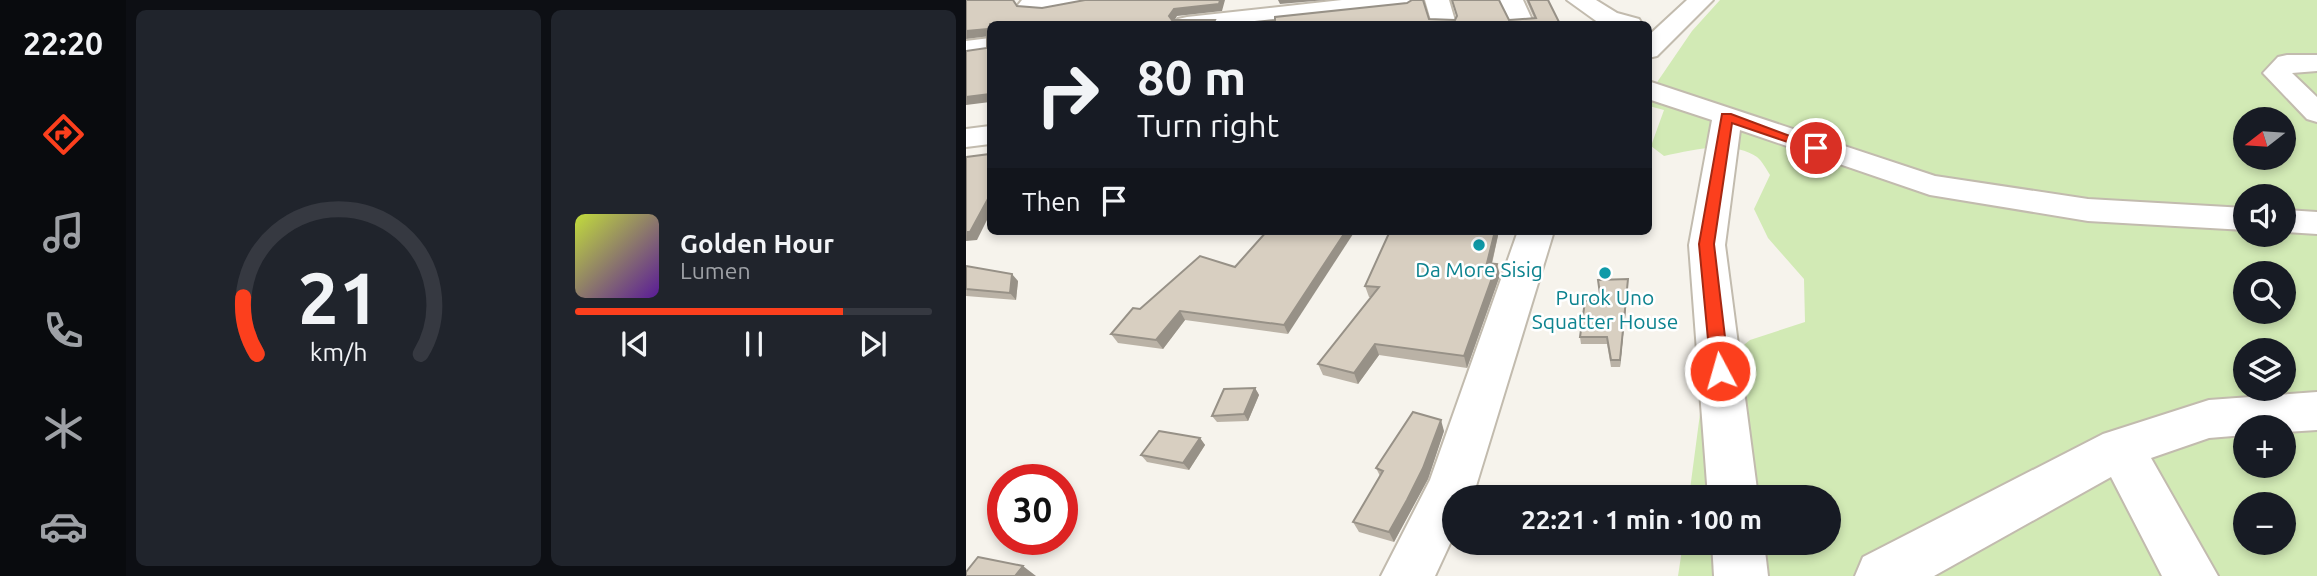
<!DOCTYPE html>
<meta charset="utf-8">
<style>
:root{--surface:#171b24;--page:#20242c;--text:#f1f3f6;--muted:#9ea1a6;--line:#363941;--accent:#fc3f1d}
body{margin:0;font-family:Ubuntu,sans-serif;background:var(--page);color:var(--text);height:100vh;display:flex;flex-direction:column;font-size:26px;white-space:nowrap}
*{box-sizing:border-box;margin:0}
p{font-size:23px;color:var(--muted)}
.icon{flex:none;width:38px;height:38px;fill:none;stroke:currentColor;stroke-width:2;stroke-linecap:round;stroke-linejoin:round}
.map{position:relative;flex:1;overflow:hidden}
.details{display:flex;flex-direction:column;gap:10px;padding:10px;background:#0d0f14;width:840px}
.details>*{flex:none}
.hud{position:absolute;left:21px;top:21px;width:665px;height:214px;border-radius:10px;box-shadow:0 4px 10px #0003;background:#171b24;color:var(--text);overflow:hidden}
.needle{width:46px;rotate:253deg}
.fabs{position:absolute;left:1267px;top:107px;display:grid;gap:14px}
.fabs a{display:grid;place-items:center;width:63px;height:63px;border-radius:50%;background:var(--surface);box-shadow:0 4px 10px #0003;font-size:35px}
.speed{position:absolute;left:21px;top:464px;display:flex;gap:14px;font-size:35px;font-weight:700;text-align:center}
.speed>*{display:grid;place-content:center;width:91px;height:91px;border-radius:50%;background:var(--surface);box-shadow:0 4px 10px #0003;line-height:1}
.speed .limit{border:10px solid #d22;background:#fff;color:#111}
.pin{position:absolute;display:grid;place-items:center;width:60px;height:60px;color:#fff;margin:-30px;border:4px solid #fff;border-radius:50%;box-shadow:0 2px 7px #0007}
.me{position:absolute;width:77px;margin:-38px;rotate:354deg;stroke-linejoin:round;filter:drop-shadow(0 0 5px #0008)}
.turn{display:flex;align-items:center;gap:24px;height:147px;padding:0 35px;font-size:32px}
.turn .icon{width:91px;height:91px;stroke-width:2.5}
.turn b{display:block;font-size:49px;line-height:60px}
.then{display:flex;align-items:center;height:66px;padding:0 35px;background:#0003;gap:14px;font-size:26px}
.details .tile{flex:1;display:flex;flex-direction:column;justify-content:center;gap:10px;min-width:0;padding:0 24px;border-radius:10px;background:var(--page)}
.details .dial{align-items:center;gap:0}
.dial svg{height:182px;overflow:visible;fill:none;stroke:var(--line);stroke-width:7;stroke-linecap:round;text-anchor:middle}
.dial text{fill:var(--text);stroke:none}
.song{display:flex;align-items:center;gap:21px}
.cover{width:84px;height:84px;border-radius:10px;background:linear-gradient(135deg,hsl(70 70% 55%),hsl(270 70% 35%))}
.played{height:7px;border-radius:4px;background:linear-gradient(90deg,var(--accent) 75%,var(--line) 75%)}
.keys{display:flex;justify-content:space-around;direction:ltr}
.details .tiles{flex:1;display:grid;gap:10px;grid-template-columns:repeat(2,1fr)}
.trip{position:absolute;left:476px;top:485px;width:399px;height:70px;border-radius:35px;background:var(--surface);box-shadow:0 4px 10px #0003;font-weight:600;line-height:70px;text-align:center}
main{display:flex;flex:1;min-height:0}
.dock{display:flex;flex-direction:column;width:126px;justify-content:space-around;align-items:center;background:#090b0e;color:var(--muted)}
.dock .icon{width:49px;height:49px}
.dock .on{color:var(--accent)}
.dock b{font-size:32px;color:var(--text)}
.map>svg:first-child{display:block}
</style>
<main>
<nav class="dock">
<b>22:20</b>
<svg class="icon on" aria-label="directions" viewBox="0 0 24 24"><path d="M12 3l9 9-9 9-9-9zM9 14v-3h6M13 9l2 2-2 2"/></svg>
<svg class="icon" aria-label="music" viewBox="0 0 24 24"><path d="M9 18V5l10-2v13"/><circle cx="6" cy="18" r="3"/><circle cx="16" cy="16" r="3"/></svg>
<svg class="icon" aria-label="phone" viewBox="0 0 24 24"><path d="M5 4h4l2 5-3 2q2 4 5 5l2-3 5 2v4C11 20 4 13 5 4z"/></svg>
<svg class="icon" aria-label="climate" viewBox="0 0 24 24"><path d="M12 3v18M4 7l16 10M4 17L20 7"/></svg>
<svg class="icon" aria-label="car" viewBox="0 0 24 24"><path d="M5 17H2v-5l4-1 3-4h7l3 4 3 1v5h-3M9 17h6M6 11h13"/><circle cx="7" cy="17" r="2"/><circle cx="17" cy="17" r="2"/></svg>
</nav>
<section class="details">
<div class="tiles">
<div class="tile dial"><svg viewBox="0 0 100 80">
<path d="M14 69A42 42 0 1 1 86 69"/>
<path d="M14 69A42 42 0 0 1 8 44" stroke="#fc3f1d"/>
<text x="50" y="56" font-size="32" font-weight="700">21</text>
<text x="50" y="72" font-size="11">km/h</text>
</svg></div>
<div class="tile">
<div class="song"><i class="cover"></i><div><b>Golden Hour</b><p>Lumen</p></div></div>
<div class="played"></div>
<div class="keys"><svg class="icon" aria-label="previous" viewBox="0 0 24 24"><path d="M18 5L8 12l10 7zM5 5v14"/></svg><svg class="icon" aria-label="pause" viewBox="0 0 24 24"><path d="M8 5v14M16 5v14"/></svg><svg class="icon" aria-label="next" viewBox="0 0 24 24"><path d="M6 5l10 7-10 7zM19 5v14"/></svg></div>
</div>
</div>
</section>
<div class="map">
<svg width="1351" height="576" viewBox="0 0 1351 576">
<rect width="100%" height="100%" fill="#f6f3ec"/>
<!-- green -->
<path fill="#d2eab5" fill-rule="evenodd" d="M754,0H1351V576H712L717,543L863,542V497H723L739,376L784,340L839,322L838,279L802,238L788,209L804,175C801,170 796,161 791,157C765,140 726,150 698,156L685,146L698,110L683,106V94L726,31ZM1279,119H1318V158H1279ZM1279,196H1318V234H1279ZM1279,273H1318V312H1279ZM1279,350H1318V388H1279ZM1279,427H1318V466H1279ZM1279,504H1318V542H1279Z"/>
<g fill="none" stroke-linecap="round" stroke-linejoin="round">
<!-- minor casing -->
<g stroke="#c2bbae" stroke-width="4">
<g id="minor">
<path d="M56,0H126L122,5C103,10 75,15 56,10L52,5Z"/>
<polygon points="376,0 454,0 450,5 442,7 284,24 209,24 212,19 221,17"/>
<polygon points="459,0 483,0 490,24 466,24"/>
<polygon points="533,0 557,0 568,24 544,24"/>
<polygon points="601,0 630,0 651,13 673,19 676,24 633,23"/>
<polygon points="721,0 747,0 691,56 682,58 682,36"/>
<polygon points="24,38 24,54 0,57 0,41"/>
<polygon points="1321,55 1351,55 1351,71 1326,73 1351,97 1351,122 1341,119 1297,73 1312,57"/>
<polygon points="682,81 969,176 1122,199 1279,208 1279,230 1122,221 964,195 774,130 759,245 792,497 742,497 723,245 746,120 682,99"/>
<polygon points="24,126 24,144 0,147 0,129"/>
<polygon points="1318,210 1351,212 1351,234 1318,232"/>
<polygon points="552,231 588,231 510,486 505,497 488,497 488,535 469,576 415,576 464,480"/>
<polygon points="1351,392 1351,430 1318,432 1318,427 1279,427 1279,435 1243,438 1185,458 1252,576 1196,576 1145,477 968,576 889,576 897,557 1137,434 1243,400"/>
<polygon points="746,542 798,542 802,576 748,576"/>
</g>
</g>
<!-- minor -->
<use href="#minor" fill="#fff" fill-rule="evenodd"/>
</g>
<!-- wall -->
<g fill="#bab2a6">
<polygon points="486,0 533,0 543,20 568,18 560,0 582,0 594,24 463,19 489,20 491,17"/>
<polygon points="301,231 322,334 219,320 197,349 152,343 145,334 174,309 269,267"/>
<polygon points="424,231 533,231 526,264 534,275 501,368 413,355 392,384 357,375 352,364 405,297 403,297 399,286"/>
<polygon points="0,266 52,281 50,300 0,296"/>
<polygon points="632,280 662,286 654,367 645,367 641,344 615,344 614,337 635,301"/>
<polygon points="289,388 293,395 282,421 251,422 246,416"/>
<polygon points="478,431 462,479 428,542 393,532 387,522 414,476 410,468"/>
<polygon points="234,438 239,445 223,470 181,462 175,455"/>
</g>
<!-- shaded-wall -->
<g fill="#979187">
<polygon points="254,0 259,0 256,11 211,16 207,23 203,16 208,9"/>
<polygon points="312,0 360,0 314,4"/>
<polygon points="21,29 24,36 0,39 0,31"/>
<polygon points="24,94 24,102 0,105 0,97"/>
<polygon points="23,197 24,199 24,214 11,240 0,241 0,232"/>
<polygon points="380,231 389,231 322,334 318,325"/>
<polygon points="529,231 533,231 523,275 521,263"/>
<polygon points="531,264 534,275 501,368 498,356"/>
<polygon points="46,274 52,281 50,300 44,293"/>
<polygon points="662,279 662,286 654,367 654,360"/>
<polygon points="214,311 219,320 197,349 190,340"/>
<polygon points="409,344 413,355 392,384 388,373"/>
<polygon points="289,388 293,395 282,421 278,414"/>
<polygon points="475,420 478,431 462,479 428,542 423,532"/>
<polygon points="234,438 239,445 223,470 217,463"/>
<polygon points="57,566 70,576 49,576"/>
</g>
<!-- building -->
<g fill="#d8cfc1" stroke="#979187" stroke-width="2">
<polygon points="0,0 47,0 51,6 76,8 119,0 254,0 253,4 208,9 203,16 206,20 249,20 247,24 24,24 24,94 0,97 0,51 21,48 21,29 0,31"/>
<polygon points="446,0 457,0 463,19 489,20 491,16 486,0 533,0 543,20 570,18 562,0 582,0 594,24 269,24 309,20 309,17 441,3"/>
<polygon points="24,154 24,197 23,197 4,232 0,232 0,157"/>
<polygon points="301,231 380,231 318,325 214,311 190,340 145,334 167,308 174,309 234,256 269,267"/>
<polygon points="424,231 529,231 521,263 531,264 498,356 409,344 388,373 352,364 413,287 399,286"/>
<polygon points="0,266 46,274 44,293 0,289"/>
<polygon points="662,279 654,360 645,360 641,337 614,337 619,301 635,301 632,280"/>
<polygon points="289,388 278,414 246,416 258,389"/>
<polygon points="447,412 475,420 457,468 441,500 423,532 387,522 417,471 410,468"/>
<polygon points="193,431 234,438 217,463 175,455"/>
<polygon points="12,557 57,566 49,576 0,576 0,572"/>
</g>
<!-- route -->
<polygon fill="#fc3f1d" stroke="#a42913" stroke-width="2" points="756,114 765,114 856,148 845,150 766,123 748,244 763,371 754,378 745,371 733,244"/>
<!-- markers -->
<g fill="#0f9aa8" stroke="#fff" stroke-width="2.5">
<circle cx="513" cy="245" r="7"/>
<circle cx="639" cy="273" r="7"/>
</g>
<g text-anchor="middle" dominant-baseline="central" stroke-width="5" stroke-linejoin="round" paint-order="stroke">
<!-- culture labels -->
<g font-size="21" fill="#0d838f" stroke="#fff">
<text x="513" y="269">Da More Sisig</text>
<text x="639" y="297">Purok Uno<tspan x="639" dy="24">Squatter House</tspan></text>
</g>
</g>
</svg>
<div class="fabs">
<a><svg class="needle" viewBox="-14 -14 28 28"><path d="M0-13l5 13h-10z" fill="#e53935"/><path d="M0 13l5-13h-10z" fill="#9ea1a6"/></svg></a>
<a><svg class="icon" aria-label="sound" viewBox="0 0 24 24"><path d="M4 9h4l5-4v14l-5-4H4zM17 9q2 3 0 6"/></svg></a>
<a><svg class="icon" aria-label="search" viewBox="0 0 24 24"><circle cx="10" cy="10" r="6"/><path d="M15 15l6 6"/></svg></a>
<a><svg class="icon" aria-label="layers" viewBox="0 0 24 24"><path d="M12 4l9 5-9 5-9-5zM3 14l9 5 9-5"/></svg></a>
<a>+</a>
<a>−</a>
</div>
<div class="speed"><div class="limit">30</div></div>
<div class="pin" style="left:850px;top:148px;background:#d93025"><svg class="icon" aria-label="arrive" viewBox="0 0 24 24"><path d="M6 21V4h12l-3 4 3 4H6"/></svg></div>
<svg class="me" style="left:754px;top:371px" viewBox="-20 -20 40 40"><circle r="17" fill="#fc3f1d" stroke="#fff" stroke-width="3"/><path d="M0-11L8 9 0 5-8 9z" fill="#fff"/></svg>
<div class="trip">22:21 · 1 min · 100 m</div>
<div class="hud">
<div class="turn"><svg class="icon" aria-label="right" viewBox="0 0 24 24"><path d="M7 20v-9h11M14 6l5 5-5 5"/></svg><div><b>80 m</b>Turn right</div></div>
<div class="then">Then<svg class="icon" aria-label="arrive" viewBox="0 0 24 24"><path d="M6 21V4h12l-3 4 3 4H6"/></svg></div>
</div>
</div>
</main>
